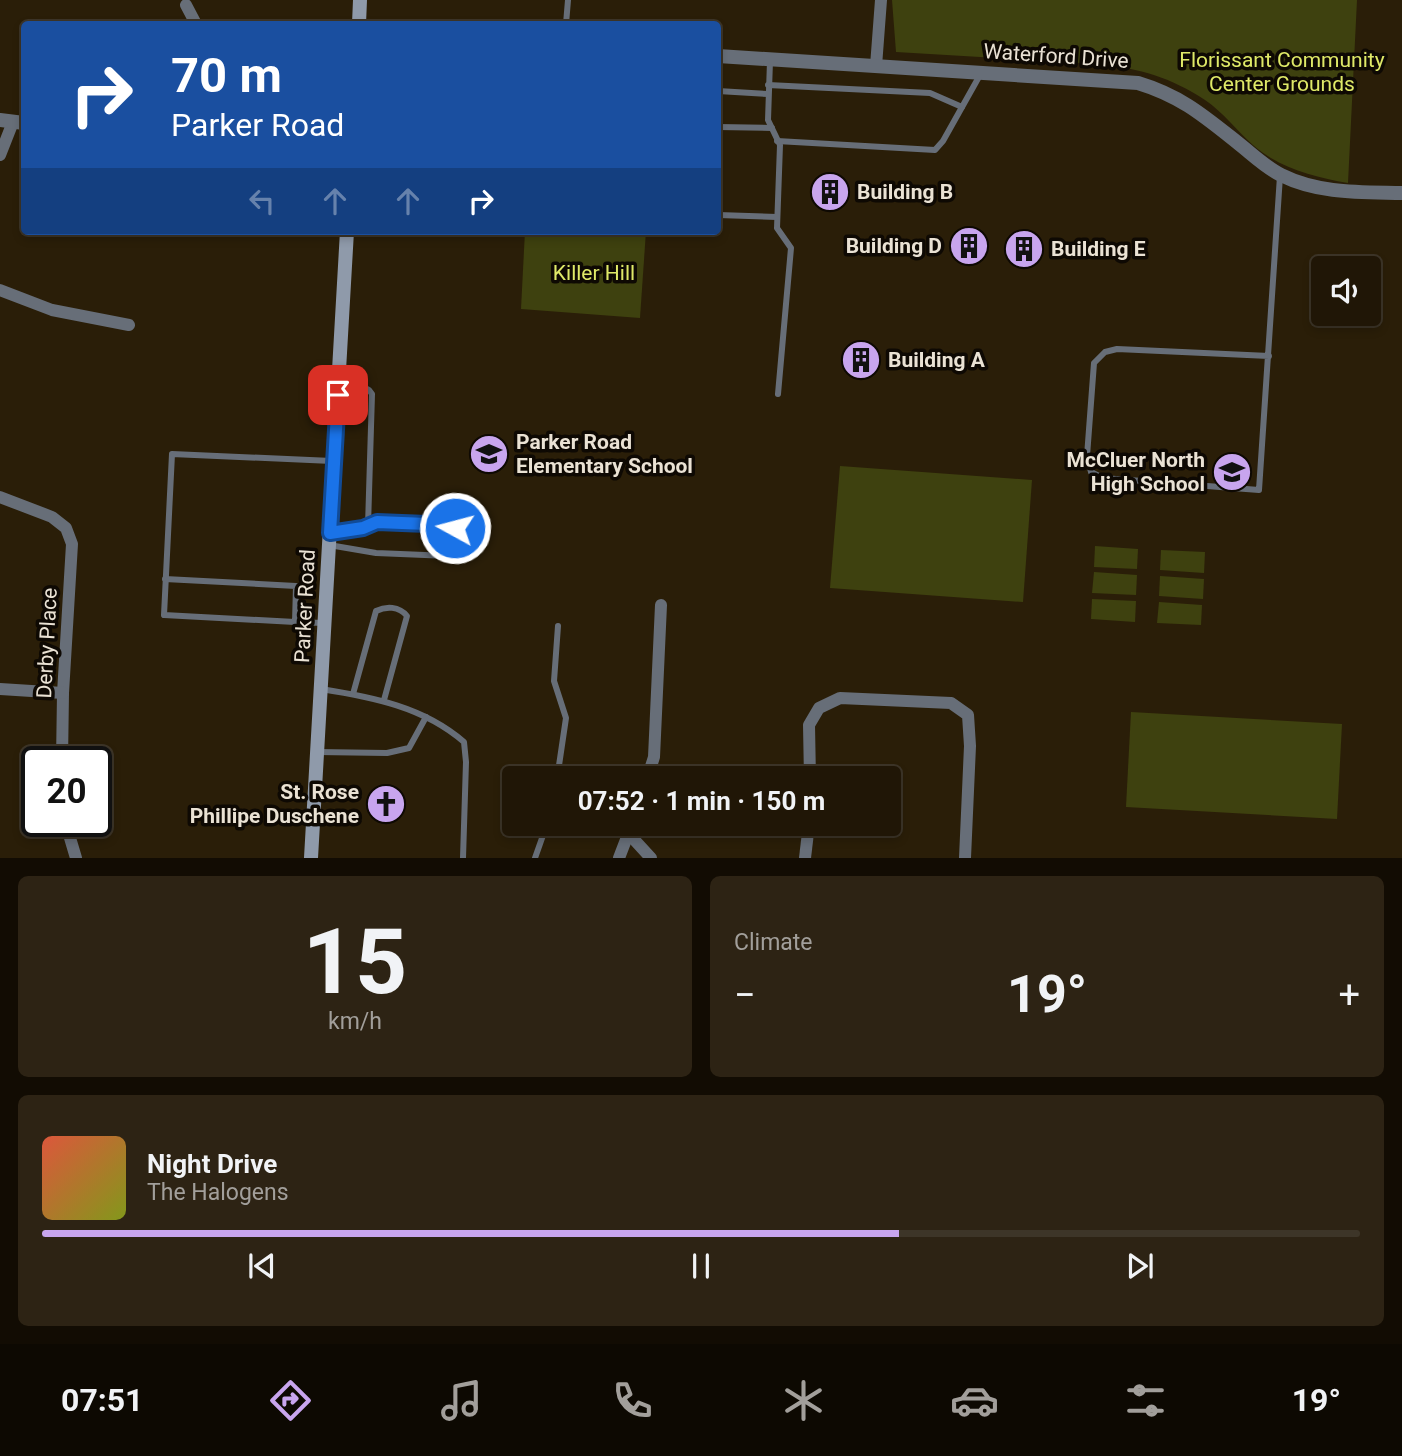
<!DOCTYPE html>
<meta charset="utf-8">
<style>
:root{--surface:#201606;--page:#2d2314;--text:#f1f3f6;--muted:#a29f9b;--line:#3d3528;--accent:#c8a5ee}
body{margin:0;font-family:Roboto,sans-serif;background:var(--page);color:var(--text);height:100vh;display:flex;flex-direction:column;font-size:26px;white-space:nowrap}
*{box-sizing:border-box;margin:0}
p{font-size:23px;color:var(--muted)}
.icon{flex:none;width:38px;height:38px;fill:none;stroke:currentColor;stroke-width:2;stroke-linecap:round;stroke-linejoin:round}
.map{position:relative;height:858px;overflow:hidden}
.side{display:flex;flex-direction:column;gap:18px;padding:18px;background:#120c03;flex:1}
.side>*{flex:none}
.banner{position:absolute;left:21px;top:21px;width:700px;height:214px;border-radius:7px;box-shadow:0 4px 10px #0003,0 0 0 2px var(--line);background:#1a4fa0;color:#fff;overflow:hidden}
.buttons{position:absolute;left:1311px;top:256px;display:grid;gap:14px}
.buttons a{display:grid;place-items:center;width:70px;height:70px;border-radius:7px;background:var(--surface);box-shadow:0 4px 10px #0003,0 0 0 2px var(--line);font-size:35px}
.speed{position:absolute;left:21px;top:746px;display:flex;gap:14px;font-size:35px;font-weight:700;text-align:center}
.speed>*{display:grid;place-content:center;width:91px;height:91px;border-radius:50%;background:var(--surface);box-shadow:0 4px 10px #0003,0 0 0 2px var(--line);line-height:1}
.speed .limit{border:4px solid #111;border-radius:10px;background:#fff;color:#111}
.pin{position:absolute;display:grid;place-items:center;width:60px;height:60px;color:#fff;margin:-30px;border-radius:14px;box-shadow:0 4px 10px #0006}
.me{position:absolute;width:77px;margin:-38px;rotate:277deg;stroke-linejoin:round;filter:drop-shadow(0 0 5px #0008)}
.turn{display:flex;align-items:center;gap:24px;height:147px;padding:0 35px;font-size:32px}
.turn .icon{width:91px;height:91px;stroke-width:2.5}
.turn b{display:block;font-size:49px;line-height:60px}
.lanes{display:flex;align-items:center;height:66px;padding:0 35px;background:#0003;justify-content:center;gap:35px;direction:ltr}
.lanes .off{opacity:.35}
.big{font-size:52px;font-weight:700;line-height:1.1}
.side .widget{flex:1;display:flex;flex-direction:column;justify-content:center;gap:10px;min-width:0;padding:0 24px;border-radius:10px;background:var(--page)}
.side .dial{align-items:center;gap:0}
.dial b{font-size:91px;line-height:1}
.song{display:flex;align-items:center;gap:21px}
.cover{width:84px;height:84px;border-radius:10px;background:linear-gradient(135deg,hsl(10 70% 55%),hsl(70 70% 35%))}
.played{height:7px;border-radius:4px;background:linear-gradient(90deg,var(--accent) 65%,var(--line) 65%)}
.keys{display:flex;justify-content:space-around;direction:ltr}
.heat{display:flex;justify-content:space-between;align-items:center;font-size:38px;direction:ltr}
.side .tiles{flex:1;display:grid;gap:18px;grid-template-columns:1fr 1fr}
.widget:last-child{grid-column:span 2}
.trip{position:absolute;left:502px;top:766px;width:399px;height:70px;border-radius:7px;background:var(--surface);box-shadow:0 4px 10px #0003,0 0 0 2px var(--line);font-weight:700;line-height:70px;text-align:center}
.tabs{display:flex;height:112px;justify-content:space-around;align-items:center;background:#0d0902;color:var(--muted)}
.tabs .icon{width:49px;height:49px}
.tabs .current{color:var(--accent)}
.tabs b{font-size:32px;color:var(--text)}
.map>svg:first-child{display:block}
</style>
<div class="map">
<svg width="1402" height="858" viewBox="0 0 1402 858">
<rect width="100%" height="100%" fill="#2a1e08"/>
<!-- green -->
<g fill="#3e410f">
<path d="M892,0H1357L1348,183C1314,177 1279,168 1253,145C1237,131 1223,112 1205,100C1170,77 1141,69 1099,64L896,52Z"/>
<polygon points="525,231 646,231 640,318 521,309"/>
<polygon points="840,466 1032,480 1023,602 830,588"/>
<polygon points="1095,546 1138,549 1137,569 1094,567"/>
<polygon points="1161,550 1205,552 1204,573 1160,570"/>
<polygon points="1094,572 1137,575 1136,595 1092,593"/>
<polygon points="1160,576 1204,579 1203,599 1159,596"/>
<polygon points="1092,599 1136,601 1135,622 1091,619"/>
<polygon points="1159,602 1202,605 1201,625 1157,623"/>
<polygon points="1131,712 1342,724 1337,819 1126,807"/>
</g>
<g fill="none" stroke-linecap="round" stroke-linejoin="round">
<!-- service -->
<g stroke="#676e78" stroke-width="6">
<polyline points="566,24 568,0"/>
<polyline points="770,61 768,120 780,145 777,228 791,248 778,394"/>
<polyline points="768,85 930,93 962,107"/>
<polyline points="718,91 768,94"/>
<polyline points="718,127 772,128"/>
<polyline points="777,141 935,150 943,141 980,75"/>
<polyline points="718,215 777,217"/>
<polyline points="1269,356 1117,349 1105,352 1094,363 1087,456 1091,472 1103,478 1259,490 1280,176"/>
<polyline points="341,374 369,390 372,394 368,526"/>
<polyline points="329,545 376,553 449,556 454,553 455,528 452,525 377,522 363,528 331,532"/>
<polyline points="165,579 296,586 295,622 164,615 172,454 332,461"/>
<polyline points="295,622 324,623"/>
<path d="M321,689C372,697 424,707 464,742L466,762L463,858"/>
<path d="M353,694L376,611C386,606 399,606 407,616L384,700"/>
<polyline points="317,752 387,753 409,748 426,717"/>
<polyline points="557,779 566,718 554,681 558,626"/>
<polyline points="535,858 547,824"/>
</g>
<!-- minor -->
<g stroke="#676e78" stroke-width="12">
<polyline points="186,5 196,24"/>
<polyline points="876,66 881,0"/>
<polyline points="0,155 13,122"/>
<polyline points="0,290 52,310 129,325"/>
<polyline points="0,497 52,517 66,528 72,544 63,693 62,761"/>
<polyline points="0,689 63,693"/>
<polyline points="647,779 654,757 661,605"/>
<polyline points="810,779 809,725 819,708 840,698 951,703 968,715 970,746 965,858"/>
<polyline points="65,821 76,858"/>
<polyline points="629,834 651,858"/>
<polyline points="619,858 632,824"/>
<polyline points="805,858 809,824"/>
</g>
<!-- tertiary -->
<g stroke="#676e78" stroke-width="14">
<path d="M718,56L1138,83C1181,96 1204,116 1238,143C1252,154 1265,167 1281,175C1319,194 1361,192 1402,193"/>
<polyline points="0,120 24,123"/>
</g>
<!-- secondary -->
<g stroke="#8f9aaa" stroke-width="14">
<polyline points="359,24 360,0"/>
<polyline points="311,858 347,231"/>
</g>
</g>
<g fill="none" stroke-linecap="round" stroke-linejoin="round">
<!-- route casing -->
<g stroke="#114b97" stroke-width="18">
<polyline id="route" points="338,395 330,533 363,528 377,522 452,525 455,528"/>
</g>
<!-- route -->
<use href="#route" stroke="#1a73e8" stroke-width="12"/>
</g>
<!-- icons -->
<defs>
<g id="building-disc" transform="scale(2.0125)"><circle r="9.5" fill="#c8a5ee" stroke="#0e0903"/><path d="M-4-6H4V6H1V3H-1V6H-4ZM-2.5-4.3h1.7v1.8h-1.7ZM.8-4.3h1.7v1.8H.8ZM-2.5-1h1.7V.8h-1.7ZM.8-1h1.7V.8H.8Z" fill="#111"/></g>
<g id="school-disc" transform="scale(2.0125)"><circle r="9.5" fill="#c8a5ee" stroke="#0e0903"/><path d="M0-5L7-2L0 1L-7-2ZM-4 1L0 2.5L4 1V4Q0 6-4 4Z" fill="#111"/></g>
<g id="church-disc" transform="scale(2.0125)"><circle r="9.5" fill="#c8a5ee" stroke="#0e0903"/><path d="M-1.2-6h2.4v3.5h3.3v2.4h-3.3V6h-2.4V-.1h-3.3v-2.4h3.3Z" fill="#111"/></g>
</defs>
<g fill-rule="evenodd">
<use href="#building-disc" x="830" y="192"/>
<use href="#building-disc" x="969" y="246"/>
<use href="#building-disc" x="1024" y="249"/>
<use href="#building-disc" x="861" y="360"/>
<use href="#school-disc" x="489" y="454"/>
<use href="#school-disc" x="1232" y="472"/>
<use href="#church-disc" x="386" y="804"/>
</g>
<g text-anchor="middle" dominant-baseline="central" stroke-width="7" stroke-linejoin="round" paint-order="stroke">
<!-- street labels -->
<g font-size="21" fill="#eae2d4" stroke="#0e0903">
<text transform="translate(1056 56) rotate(4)">Waterford Drive</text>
<text transform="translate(305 606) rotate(-87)">Parker Road</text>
<text transform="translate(47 643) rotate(-87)">Derby Place</text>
</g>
<!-- park labels -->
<g font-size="21" fill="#dfe968" stroke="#0e0903">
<text x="1282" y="60">Florissant Community<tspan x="1282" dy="24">Center Grounds</tspan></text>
<text x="594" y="273">Killer Hill</text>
</g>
<!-- poi labels -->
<g font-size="21" font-weight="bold" fill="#eae2d4" stroke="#0e0903" text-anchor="start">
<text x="857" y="192">Building B</text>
<text x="942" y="246" text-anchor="end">Building D</text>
<text x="1051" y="249">Building E</text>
<text x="888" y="360">Building A</text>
<text x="516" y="442">Parker Road<tspan x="516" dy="24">Elementary School</tspan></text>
<text x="1205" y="460" text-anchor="end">McCluer North<tspan x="1205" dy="24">High School</tspan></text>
<text x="359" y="792" text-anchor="end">St. Rose<tspan x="359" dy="24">Phillipe Duschene</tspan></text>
</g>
</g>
</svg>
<div class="buttons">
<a><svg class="icon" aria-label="sound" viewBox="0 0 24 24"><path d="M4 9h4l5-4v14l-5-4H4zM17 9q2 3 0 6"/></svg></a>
</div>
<div class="speed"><div class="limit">20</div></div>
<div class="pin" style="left:338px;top:395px;background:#d93025"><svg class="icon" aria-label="arrive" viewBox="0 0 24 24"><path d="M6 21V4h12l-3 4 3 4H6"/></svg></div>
<svg class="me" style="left:455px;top:528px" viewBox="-20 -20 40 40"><circle r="17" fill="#1a73e8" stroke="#fff" stroke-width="3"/><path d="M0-11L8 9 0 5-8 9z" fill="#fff"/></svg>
<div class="trip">07:52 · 1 min · 150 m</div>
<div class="banner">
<div class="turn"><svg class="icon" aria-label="right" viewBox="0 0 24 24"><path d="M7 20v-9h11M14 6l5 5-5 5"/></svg><div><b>70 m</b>Parker Road</div></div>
<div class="lanes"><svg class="icon off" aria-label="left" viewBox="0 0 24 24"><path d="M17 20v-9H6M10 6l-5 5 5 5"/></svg><svg class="icon off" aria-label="ahead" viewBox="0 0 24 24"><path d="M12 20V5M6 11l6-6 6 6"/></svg><svg class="icon off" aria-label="ahead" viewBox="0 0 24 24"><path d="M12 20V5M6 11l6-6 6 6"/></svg><svg class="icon" aria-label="right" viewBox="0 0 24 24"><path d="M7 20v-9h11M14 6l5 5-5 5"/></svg></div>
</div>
</div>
<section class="side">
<div class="tiles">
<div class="widget dial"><b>15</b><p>km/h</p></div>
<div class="widget"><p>Climate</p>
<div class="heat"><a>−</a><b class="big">19°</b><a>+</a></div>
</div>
<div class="widget">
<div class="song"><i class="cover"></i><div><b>Night Drive</b><p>The Halogens</p></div></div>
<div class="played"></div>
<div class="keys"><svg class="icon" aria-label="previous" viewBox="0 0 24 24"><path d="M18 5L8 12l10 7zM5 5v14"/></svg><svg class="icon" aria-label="pause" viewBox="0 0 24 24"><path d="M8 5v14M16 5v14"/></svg><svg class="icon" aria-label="next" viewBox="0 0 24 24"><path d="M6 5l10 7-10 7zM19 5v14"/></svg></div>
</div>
</div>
</section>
<nav class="tabs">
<b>07:51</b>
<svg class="icon current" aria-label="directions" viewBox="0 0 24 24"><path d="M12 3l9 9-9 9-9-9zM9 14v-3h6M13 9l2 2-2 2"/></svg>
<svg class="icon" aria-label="music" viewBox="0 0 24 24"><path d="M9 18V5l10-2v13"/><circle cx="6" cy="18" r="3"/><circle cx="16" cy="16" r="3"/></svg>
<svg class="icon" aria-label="phone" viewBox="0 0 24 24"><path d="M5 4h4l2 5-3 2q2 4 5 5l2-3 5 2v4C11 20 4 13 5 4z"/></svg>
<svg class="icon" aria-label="climate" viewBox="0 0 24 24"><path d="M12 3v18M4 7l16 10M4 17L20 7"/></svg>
<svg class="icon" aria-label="car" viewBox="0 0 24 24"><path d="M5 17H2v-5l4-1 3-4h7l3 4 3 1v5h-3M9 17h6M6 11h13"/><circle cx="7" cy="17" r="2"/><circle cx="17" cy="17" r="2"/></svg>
<svg class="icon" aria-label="filters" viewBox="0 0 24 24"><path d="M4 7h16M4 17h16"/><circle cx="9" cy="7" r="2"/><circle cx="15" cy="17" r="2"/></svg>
<b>19°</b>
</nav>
